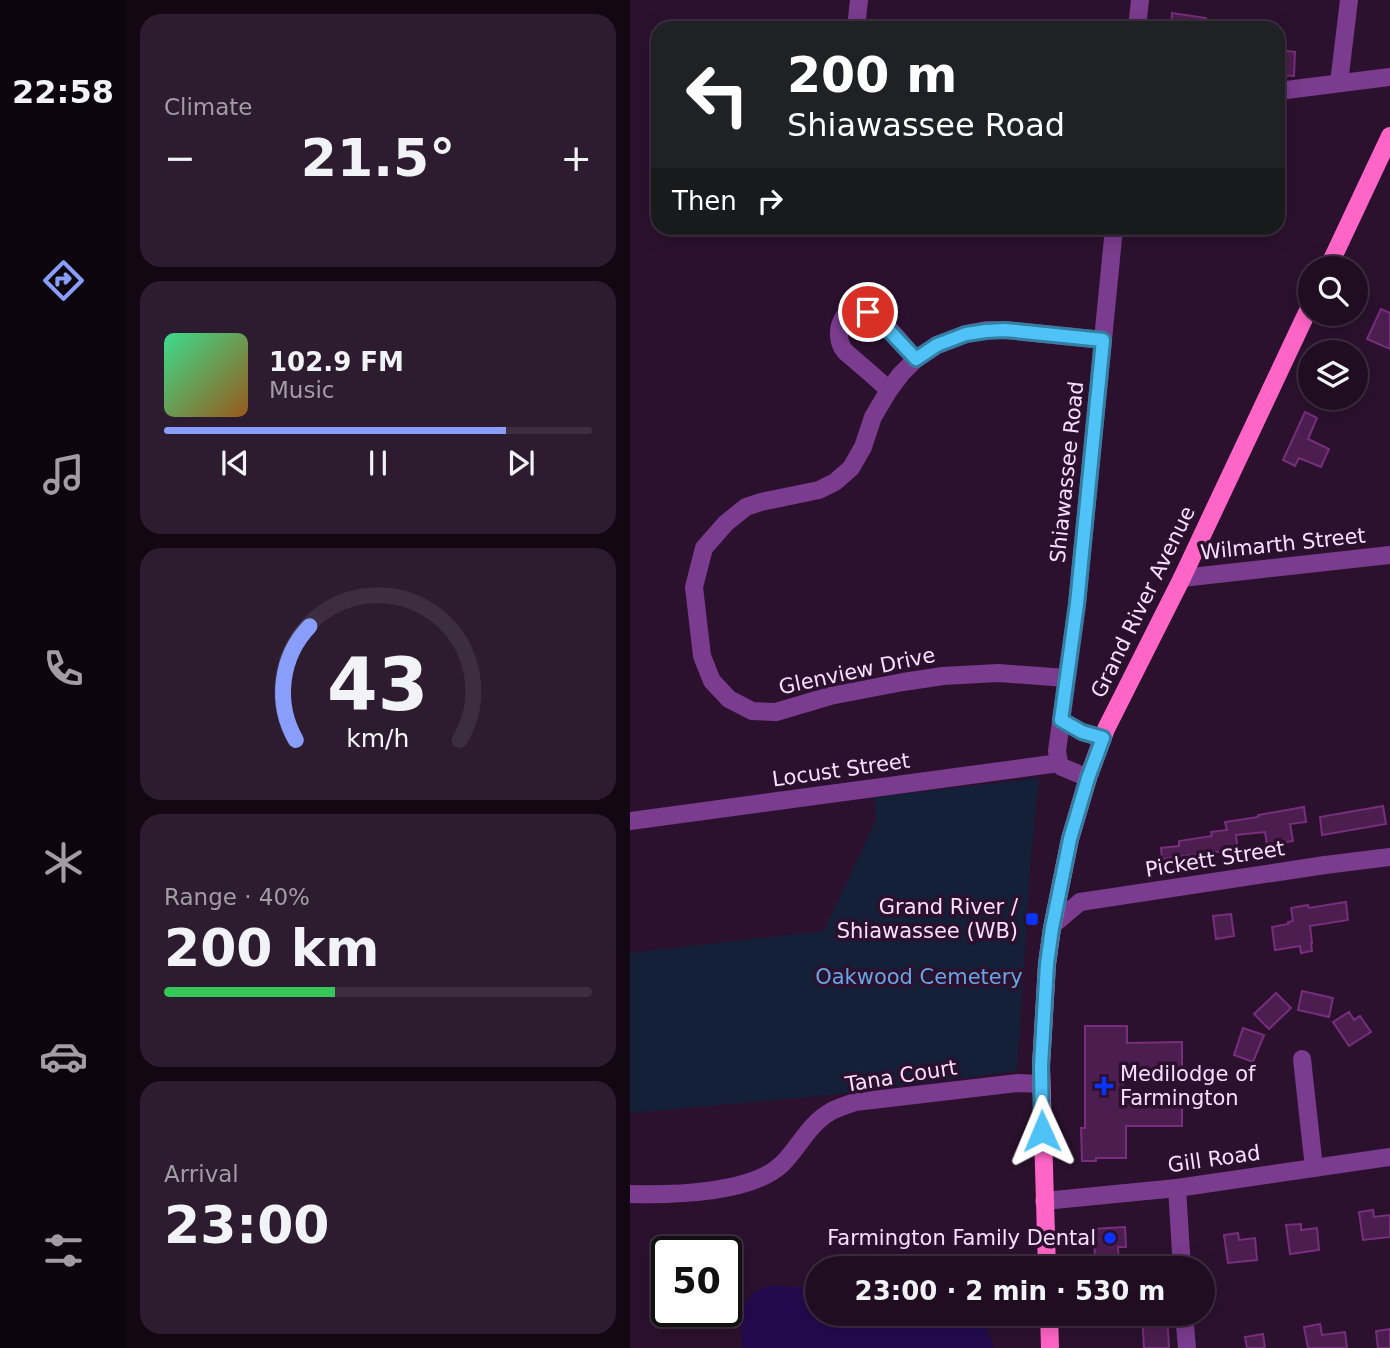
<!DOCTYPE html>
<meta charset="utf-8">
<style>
:root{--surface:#200d22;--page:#2d1b2f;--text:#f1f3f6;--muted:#a29ca5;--line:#3d2d40;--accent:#899dfa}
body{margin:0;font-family:"DejaVu Sans",sans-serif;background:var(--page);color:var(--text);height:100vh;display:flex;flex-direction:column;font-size:26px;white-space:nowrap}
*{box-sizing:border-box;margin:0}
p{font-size:23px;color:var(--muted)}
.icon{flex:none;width:38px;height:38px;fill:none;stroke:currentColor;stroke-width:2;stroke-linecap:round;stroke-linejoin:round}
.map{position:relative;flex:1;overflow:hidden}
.panel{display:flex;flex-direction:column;gap:14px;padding:14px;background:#120713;width:504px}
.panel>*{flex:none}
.top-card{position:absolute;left:21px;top:21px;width:634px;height:214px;border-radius:21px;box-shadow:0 4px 18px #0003,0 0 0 2px var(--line);background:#202124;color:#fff;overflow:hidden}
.fabs{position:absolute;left:668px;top:256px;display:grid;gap:14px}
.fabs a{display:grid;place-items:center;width:70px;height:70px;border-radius:50%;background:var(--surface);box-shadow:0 4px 18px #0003,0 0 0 2px var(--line);font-size:35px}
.speed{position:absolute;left:21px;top:1236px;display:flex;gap:14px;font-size:35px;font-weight:700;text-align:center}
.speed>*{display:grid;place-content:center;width:91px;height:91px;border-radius:50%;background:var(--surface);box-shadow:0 4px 18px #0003,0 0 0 2px var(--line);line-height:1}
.speed .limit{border:4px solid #111;border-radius:10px;background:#fff;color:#111}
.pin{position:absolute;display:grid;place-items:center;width:60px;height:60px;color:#fff;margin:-30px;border:4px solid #fff;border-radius:50%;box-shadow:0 2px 7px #0007}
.me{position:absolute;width:77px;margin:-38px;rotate:359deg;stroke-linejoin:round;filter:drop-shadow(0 0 5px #0008)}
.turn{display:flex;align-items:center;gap:24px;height:147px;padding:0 21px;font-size:32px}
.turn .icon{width:91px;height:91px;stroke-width:2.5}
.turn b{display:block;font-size:49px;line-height:60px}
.then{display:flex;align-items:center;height:66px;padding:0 21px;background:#0003;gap:14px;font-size:26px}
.big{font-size:52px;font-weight:700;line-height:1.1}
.panel .tile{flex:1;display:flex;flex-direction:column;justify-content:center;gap:10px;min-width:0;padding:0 24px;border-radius:21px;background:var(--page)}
.panel .dial{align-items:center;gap:0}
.dial svg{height:182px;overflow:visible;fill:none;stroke:var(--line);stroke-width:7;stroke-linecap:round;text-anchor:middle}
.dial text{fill:var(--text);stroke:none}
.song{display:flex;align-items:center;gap:21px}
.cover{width:84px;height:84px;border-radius:10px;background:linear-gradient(135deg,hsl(150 70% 55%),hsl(30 70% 35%))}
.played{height:7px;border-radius:4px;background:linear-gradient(90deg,var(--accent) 80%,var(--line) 80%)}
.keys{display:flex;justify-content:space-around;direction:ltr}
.heat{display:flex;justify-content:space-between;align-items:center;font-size:38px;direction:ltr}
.charge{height:10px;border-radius:5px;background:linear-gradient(90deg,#34c759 40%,var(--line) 0)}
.trip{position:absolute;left:175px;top:1256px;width:410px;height:70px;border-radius:35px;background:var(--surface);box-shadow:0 4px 18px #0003,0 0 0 2px var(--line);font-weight:700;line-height:70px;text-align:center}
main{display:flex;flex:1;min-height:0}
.tabs{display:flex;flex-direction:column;width:126px;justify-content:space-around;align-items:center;background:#0d050e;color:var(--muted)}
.tabs .icon{width:49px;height:49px}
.tabs .active{color:var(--accent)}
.tabs b{font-size:32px;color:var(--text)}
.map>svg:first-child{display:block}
</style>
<main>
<nav class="tabs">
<b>22:58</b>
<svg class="icon active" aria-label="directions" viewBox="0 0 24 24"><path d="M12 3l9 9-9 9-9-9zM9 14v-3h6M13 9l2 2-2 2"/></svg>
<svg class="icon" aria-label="music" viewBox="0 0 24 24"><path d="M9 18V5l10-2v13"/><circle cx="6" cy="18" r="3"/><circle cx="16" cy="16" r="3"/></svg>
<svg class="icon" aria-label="phone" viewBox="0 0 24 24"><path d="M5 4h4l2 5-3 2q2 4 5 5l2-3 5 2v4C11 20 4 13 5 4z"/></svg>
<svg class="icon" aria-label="climate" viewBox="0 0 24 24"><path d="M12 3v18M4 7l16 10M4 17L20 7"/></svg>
<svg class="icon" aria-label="car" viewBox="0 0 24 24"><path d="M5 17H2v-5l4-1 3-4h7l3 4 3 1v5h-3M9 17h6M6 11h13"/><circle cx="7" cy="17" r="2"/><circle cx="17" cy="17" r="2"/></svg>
<svg class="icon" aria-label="filters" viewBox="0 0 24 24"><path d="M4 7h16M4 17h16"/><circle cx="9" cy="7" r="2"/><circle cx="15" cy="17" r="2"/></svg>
</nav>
<section class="panel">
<div class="tile"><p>Climate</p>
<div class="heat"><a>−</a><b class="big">21.5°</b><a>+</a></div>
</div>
<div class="tile">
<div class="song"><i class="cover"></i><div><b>102.9 FM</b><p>Music</p></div></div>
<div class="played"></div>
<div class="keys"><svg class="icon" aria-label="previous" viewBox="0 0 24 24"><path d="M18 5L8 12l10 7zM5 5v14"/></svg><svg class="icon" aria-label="pause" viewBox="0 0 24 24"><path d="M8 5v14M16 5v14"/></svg><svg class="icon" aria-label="next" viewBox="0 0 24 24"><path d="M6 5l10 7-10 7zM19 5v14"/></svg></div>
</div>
<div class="tile dial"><svg viewBox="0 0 100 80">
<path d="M14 69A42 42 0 1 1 86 69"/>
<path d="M14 69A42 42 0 0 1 20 19" stroke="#899dfa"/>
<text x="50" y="56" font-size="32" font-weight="700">43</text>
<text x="50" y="72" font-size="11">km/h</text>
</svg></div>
<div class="tile"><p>Range · 40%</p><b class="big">200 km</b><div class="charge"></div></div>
<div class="tile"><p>Arrival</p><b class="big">23:00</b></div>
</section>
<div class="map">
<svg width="760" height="1348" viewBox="0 0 760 1348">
<rect width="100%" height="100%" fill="#2b112e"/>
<!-- green -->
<polygon fill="#141f38" points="409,778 400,871 387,1071 199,1095 0,1113 0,953 194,931 246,820 245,797"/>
<!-- water -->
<g fill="#230a4e">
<polygon points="301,1261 317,1269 265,1269"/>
<path d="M187,1285V1314H351L364,1348H113C109,1322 108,1290 142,1286C150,1285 157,1287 165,1287C172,1287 180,1286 187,1285Z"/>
</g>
<!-- building -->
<g fill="#4c1d4f" stroke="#772e7c" stroke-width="2">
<polygon points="542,13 576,18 575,28 541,27"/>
<polygon points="648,50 665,52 664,76 648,75"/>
<polygon points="751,309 760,313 760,349 737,339"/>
<polygon points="675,412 687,418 678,439 699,449 691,467 669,458 665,466 653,460"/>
<polygon points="753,806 756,824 692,835 690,817"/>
<polygon points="674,807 676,822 660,824 663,841 637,845 635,832 606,835 608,852 593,854 592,852 584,852 532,859 531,848 549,846 549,841 582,836 581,832 597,830 595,822 628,817 628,815"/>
<polygon points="716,902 718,920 680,926 682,943 681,943 682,951 671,953 670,946 645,950 642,927 658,924 658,922 663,921 661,908 678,905 679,908"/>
<polygon points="601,914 604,936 586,939 583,916"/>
<polygon points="672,991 703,998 699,1017 668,1010"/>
<polygon points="646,993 661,1008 639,1029 624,1014"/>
<polygon points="719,1012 724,1020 730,1016 741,1032 719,1046 703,1022"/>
<polygon points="455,1026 497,1026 497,1043 552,1042 552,1075 493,1075 493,1097 552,1097 552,1126 496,1126 496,1158 466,1158 466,1161 452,1161 451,1128 455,1128"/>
<polygon points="613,1028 634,1035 623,1062 604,1055"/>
<polygon points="743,1210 744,1217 760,1215 760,1237 733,1240 729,1212"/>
<polygon points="671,1224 671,1230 687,1228 689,1250 660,1254 656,1225"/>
<polygon points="495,1227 496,1247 488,1247 489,1269 466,1269 463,1229"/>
<polygon points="608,1233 609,1240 625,1238 627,1260 598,1263 594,1235"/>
<polygon points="512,1314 537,1314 539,1348 514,1348"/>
<polygon points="690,1324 692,1335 715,1332 717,1348 678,1348 674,1327"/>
<polygon points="760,1329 760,1348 748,1348 746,1331"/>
<polygon points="633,1334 635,1348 617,1348 615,1337"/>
</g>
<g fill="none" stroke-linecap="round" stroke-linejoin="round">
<!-- minor -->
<g stroke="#7b3b8e" stroke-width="18">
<polyline points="226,28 229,0"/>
<polyline points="507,28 510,0"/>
<polyline points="709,83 719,0"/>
<polyline points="648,91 760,77"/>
<path d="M259,390C248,380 237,370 226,361C222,357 217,354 214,350C202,335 212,302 235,311C253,317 272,345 286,359"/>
<polyline points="552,578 760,555"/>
<polyline points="436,678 368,673 313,676 273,682 200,696 146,712 122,711 99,699 82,681 72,656 64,587 74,548 96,523 116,507 131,502 189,490 205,482 221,468 233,447 243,417 259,390 271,374 286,359 307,345 336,334 356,330 375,330 473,340"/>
<polyline points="431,720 452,732 473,738"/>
<polyline points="458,778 432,767 429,763 427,751 447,604 484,228"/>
<polyline points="0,821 429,763"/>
<polyline points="424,924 450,902 695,865 760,857"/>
<polyline points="672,1059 684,1168"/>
<polyline points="547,1188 552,1269"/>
<path d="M0,1194C41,1195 121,1194 152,1164C169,1147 179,1124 200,1112C207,1108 217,1105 225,1102L388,1083L411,1084"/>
<polyline points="414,1201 547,1188 760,1157"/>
<polyline points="554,1314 557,1348"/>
</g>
<!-- major -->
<g stroke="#ff65c7" stroke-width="18">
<polyline points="698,268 760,136"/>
<polyline points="417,1269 411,1066 417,964 422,928 440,839 458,778 476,729 552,578 681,304"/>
<polyline points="419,1314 420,1348"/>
</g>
</g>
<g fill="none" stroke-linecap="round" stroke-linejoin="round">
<!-- route casing -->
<g stroke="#337fa1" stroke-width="18">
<polyline id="route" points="238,312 251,322 286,359 307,345 336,334 356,331 375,330 473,340 447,604 431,720 452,732 473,738 458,778 440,839 422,928 417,964 411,1066 412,1131"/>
</g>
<!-- route -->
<use href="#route" stroke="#4fc3f7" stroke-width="12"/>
</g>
<!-- markers -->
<g fill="#0a33ff" stroke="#2b112e" stroke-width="2.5">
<rect x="395" y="912" width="14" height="14" rx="3.5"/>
<path d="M470.5 1075.5h7v7h7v7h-7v7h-7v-7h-7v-7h7z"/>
<circle cx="480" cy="1238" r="7"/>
</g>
<g text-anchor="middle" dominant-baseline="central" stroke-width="7" stroke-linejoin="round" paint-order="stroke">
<!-- street labels -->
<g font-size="21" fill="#fadeff" stroke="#2b112e">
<text transform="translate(437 472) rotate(-84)">Shiawassee Road</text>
<text transform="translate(653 544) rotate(-6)">Wilmarth Street</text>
<text transform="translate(513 602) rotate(-64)">Grand River Avenue</text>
<text transform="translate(227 671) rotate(-12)">Glenview Drive</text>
<text transform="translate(211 770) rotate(-8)">Locust Street</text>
<text transform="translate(585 859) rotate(-9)">Pickett Street</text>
<text transform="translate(271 1076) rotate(-9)">Tana Court</text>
<text transform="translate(584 1159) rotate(-8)">Gill Road</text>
</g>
<!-- poi labels -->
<g font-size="21" fill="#fadeff" stroke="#2b112e" text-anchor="end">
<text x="388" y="907">Grand River /<tspan x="388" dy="24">Shiawassee (WB)</tspan></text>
<text x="490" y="1074" text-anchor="start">Medilodge of<tspan x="490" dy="24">Farmington</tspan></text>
<text x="466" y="1238">Farmington Family Dental</text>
</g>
<!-- park labels -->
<g font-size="21" fill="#65a6e4" stroke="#2b112e">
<text x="289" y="977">Oakwood Cemetery</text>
</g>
</g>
</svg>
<div class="fabs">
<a><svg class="icon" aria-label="search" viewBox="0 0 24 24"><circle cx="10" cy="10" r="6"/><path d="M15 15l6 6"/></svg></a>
<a><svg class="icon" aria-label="layers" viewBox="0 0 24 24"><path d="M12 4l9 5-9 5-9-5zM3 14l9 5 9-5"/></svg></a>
</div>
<div class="speed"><div class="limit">50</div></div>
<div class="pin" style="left:238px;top:312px;background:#d93025"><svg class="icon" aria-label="arrive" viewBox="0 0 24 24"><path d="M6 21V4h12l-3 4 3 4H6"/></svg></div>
<svg class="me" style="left:412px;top:1131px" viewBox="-20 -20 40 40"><path d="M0-17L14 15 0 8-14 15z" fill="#4fc3f7" stroke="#fff" stroke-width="4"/></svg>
<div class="trip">23:00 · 2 min · 530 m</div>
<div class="top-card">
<div class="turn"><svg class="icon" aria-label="left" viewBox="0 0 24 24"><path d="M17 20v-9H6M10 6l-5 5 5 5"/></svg><div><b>200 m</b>Shiawassee Road</div></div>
<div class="then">Then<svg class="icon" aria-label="right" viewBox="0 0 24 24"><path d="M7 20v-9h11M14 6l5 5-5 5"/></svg></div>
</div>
</div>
</main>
